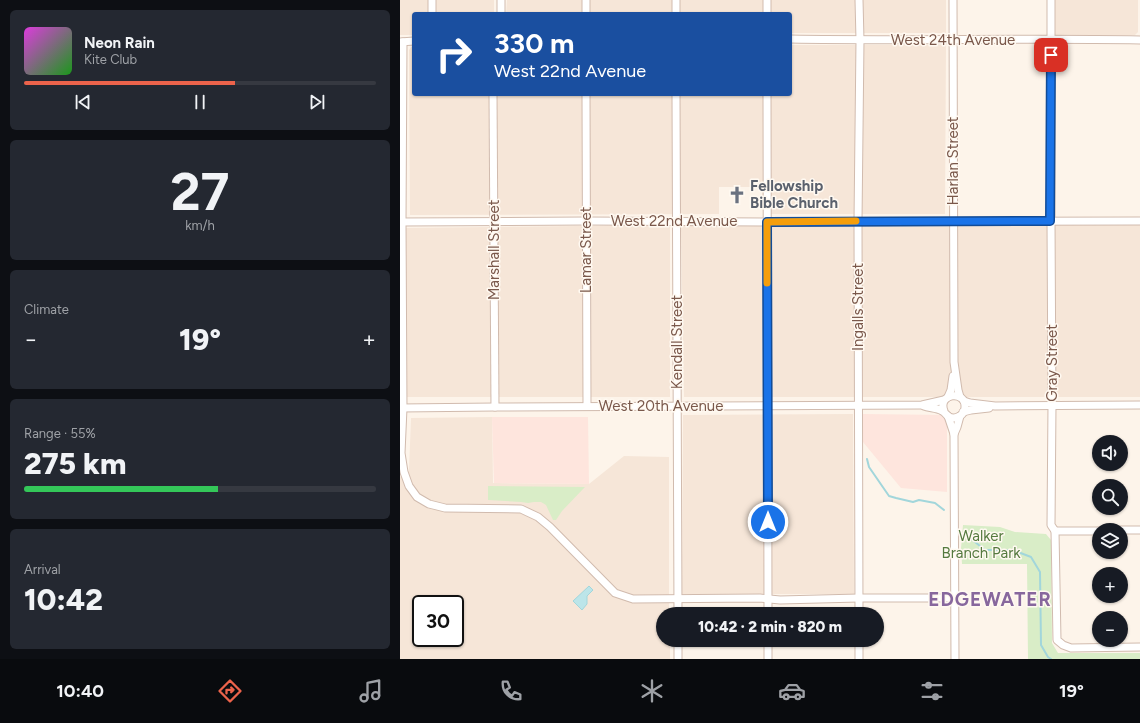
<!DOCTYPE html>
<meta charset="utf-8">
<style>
:root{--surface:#171b24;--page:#242831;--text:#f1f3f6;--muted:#9ea1a6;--line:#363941;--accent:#ec634b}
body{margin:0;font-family:Figtree,sans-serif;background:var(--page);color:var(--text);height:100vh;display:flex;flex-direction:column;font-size:15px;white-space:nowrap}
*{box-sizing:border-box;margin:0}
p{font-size:13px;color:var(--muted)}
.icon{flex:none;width:22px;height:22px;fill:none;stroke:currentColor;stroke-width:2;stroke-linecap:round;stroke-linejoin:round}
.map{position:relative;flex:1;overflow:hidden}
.side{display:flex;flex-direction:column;gap:10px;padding:10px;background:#0d0f14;width:400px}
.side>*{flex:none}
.banner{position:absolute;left:12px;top:12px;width:380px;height:84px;border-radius:4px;box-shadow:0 1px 3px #0004;background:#1a4fa0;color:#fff;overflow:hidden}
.controls{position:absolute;left:692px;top:435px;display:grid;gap:8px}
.controls a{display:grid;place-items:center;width:36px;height:36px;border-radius:50%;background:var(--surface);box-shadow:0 1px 3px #0004;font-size:20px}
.speed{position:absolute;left:12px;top:595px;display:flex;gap:8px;font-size:20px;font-weight:700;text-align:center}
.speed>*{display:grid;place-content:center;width:52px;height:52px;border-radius:50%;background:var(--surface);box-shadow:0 1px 3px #0004;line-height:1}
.speed .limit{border:2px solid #111;border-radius:6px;background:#fff;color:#111}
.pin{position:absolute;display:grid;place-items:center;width:34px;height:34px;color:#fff;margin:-17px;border-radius:8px;box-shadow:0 2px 6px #0006}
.me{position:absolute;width:44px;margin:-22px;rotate:0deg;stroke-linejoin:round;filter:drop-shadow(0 0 3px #0008)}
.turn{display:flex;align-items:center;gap:14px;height:84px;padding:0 16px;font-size:18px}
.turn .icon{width:52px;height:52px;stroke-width:2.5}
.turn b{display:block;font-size:28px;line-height:34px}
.big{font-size:30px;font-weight:800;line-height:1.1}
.side .widget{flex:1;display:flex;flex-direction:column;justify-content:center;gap:6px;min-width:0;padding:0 14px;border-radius:6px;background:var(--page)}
.side .dial{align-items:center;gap:0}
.dial b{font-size:52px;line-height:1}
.song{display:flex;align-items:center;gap:12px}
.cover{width:48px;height:48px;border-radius:6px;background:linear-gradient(135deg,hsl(300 70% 55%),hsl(120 70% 35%))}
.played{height:4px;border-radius:2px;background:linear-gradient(90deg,var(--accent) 60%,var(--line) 60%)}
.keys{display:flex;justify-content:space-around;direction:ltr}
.heat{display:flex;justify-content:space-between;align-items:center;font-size:22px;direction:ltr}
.charge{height:6px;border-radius:3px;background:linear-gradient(90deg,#34c759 55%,var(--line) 0)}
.trip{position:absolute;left:256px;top:607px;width:228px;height:40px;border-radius:20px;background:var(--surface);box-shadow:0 1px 3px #0004;font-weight:800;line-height:40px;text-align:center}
.menu{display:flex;height:64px;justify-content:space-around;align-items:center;background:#090b0e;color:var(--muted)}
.menu .icon{width:28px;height:28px}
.menu .selected{color:var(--accent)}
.menu b{font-size:18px;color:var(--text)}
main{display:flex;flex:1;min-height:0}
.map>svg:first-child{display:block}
</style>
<main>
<section class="side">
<div class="widget">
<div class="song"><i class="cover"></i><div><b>Neon Rain</b><p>Kite Club</p></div></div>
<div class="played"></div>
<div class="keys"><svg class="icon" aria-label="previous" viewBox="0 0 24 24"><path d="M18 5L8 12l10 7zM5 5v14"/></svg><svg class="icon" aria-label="pause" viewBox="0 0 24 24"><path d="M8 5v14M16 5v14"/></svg><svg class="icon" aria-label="next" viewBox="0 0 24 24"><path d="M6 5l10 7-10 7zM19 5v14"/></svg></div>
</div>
<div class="widget dial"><b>27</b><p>km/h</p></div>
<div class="widget"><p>Climate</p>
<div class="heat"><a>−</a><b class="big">19°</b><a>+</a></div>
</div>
<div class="widget"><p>Range · 55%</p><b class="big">275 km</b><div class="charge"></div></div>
<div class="widget"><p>Arrival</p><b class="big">10:42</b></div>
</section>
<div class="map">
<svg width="740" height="659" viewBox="0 0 740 659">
<rect width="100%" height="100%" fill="#fdf4ea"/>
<!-- residential -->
<g fill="#f6e6d8" fill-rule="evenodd">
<polygon points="0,0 94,0 94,14 14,14 14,35 0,35"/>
<polygon points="107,0 546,0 546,33 390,33 390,14 106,14"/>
<polygon points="654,0 738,0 738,32 735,35 655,35"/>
<polygon points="390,45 546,45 545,214 363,214 362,187 319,187 319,214 10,215 9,50 11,47 14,47 14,94 390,94"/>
<polygon points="740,224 740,397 284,397 281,226"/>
<polygon points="270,225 270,397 0,397 0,228"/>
<polygon points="453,414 454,594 282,594 283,415"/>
<path d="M92,417L93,483L189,484L224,456L269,457V614H263V640H270V659H0V477L9,471L11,418ZM21,604H55V638H21Z"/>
</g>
<!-- commercial -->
<g fill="#fee5dd">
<polygon points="463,414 547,415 547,492 501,488 463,442"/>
<polygon points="92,417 188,417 189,484 94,483"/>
</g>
<!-- green -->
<g fill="#d9edc7">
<polygon points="88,486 185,487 162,511 156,520 153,520 146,505 141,502 134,502 128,503 121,502 88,500"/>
<polygon points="563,525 600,527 615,532 646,534 651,540 652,643 658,653 740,653 740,659 628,659 627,564 562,564 561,548"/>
</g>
<!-- water -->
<polygon fill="#bce5e9" stroke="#a2d6db" points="189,586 193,590 187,596 187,604 182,610 173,601"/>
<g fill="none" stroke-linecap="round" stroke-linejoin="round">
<!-- stream -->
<g stroke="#a2d6db" stroke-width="2">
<polyline points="467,459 469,467 489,496 496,498 513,502 519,500 535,503 544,510"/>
<polyline points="566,532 570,538 585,550 601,550 603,551 610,550 618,552 631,557 640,572 641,645 648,657 651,659"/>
</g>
<!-- minor casing -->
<g stroke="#d1bbae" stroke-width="9">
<g id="minor">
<polyline points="32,0 32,14"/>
<polyline points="101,0 101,14"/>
<polyline points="186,0 186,14"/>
<polyline points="276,0 276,14"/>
<polyline points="367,0 367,14"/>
<polyline points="459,0 460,40 458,221 459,614"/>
<polyline points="553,0 554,362 558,390 560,397"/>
<polyline points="651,0 651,221 652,405 651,525 655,531 657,640 663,645 671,648 740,647"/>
<path d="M390,39C507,41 623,38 740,40"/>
<polyline points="0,42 14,41"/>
<polyline points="3,42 2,222 3,408 1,453 4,472 9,486 17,497 29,504 45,508 121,509 138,517 150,527 215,593 233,599 360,598 380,600 459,598 555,598"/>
<polyline points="93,94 95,407"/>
<polyline points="186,94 187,406"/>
<polyline points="276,94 278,614"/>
<polyline points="367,94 368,614"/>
<polyline points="0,222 186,221 367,222 740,221"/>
<polyline points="548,397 551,390 553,376"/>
<polyline points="564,401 570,403 595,406 740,405"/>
<path d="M524,406C529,408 538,408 542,411C545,412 546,415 549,417C556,420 565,415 565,407C566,390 537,393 544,411"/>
<polyline points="0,408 95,407 522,405 544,400"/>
<polyline points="563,412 571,410 589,408"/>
<polyline points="548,416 554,434 555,659"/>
<polyline points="554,434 557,427 560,416"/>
<polyline points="721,530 740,530"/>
<polyline points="655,531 699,531"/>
<polyline points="278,640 278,659"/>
<polyline points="368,640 368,659"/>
<polyline points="459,640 459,659"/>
</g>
</g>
<!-- minor -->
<use href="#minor" stroke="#fff" stroke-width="7"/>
</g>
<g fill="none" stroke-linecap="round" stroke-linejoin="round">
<!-- route casing -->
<g stroke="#114b97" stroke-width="10">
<polyline id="route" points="368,522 367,222 650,221 651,55"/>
</g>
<!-- route -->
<use href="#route" stroke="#1a73e8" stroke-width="7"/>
<!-- slow -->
<polyline stroke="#f59e0b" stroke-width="7" points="367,283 367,222 456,221"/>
</g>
<!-- icons -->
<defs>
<g id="church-bare" transform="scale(1.38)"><path d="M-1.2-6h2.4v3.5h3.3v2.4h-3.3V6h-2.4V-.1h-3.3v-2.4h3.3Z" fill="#6b7280" stroke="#fff9f1" stroke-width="2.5" paint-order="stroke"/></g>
</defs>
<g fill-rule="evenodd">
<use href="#church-bare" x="337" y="195"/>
</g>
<g text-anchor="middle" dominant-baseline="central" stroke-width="3" stroke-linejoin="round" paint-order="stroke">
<!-- street labels -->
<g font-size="15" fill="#7a584b" stroke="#fff9f1">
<text x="553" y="40">West 24th Avenue</text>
<text transform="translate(553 161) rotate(-90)">Harlan Street</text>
<text x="274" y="221">West 22nd Avenue</text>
<text transform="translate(94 250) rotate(-90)">Marshall Street</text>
<text transform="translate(186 250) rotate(-90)">Lamar Street</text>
<text transform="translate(458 307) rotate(-90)">Ingalls Street</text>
<text transform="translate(277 342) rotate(-90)">Kendall Street</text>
<text transform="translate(652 363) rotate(-90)">Gray Street</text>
<text x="261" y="406">West 20th Avenue</text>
</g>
<!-- worship labels -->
<g font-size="15" font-weight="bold" fill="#5b616d" stroke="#fff9f1" text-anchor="start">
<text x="350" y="186">Fellowship<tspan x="350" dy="17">Bible Church</tspan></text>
</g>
<!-- park labels -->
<g font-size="15" fill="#557a3f" stroke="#fff9f1">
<text x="581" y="536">Walker<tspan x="581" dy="17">Branch Park</tspan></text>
</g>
<!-- district labels -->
<g font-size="19" font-weight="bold" letter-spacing="1" fill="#87679d" stroke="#fff9f1">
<text x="590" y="599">EDGEWATER</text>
</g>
</g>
</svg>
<div class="controls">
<a><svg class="icon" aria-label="sound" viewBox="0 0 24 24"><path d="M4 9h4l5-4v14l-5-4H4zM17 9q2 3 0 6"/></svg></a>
<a><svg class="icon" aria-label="search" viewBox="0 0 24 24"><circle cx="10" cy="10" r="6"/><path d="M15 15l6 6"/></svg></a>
<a><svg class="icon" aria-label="layers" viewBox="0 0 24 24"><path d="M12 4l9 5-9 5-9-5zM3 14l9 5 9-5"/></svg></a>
<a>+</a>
<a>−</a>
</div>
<div class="speed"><div class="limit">30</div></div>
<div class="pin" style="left:651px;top:55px;background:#d93025"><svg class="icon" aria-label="arrive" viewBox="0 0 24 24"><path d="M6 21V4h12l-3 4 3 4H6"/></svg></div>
<svg class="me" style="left:368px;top:522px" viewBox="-20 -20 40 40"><circle r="17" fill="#1a73e8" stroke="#fff" stroke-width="3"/><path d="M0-11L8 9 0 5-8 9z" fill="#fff"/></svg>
<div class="trip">10:42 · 2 min · 820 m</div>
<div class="banner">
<div class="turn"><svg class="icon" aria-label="right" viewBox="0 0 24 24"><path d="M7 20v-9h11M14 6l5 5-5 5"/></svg><div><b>330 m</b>West 22nd Avenue</div></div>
</div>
</div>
</main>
<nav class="menu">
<b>10:40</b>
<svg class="icon selected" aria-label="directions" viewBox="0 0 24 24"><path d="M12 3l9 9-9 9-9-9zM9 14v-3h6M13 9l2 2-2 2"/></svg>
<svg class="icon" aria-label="music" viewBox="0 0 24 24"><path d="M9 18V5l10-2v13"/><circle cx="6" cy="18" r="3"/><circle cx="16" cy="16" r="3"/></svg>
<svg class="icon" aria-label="phone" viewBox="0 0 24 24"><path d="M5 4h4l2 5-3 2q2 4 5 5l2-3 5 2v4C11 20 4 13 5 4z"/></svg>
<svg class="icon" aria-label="climate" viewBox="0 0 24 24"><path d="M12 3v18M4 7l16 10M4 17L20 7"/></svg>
<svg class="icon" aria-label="car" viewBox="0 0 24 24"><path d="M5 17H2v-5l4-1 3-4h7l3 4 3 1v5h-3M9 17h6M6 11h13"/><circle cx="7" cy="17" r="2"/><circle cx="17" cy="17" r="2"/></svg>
<svg class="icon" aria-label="filters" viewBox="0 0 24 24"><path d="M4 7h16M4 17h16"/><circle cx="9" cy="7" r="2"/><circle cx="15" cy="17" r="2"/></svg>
<b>19°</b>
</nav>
